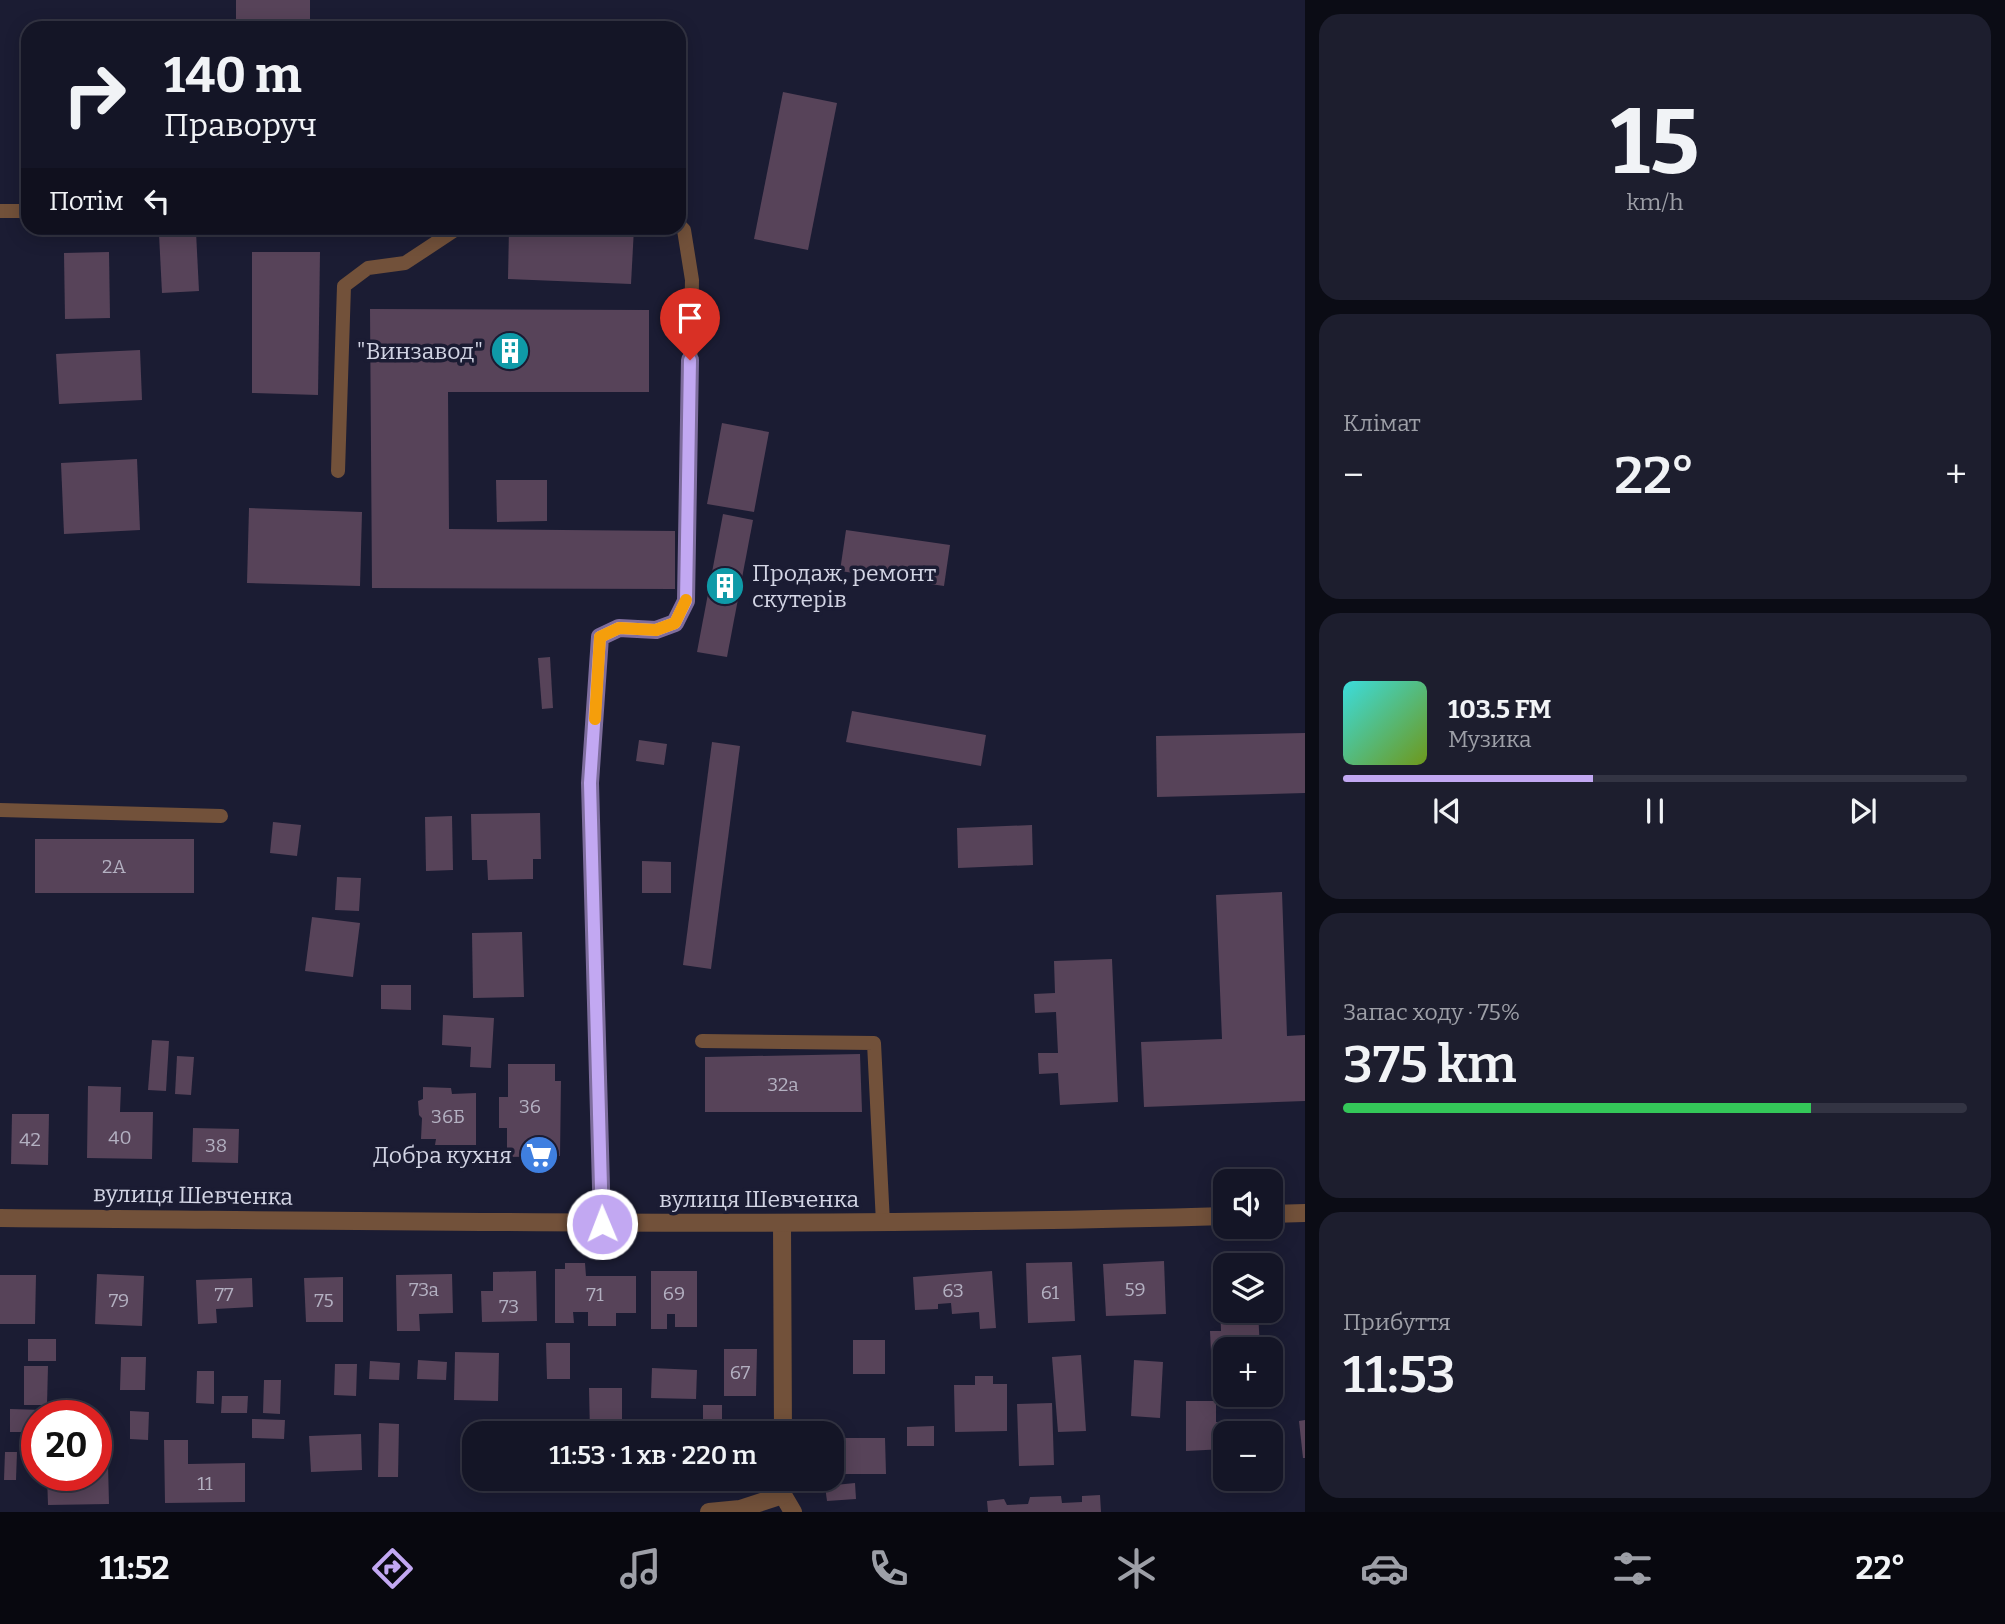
<!DOCTYPE html>
<html lang="uk">
<meta charset="utf-8">
<style>
:root{--surface:#141526;--page:#1d1e2e;--text:#f1f3f6;--muted:#9d9fa7;--line:#333443;--accent:#c2a8f2}
body{margin:0;font-family:Bitter,serif;background:var(--page);color:var(--text);height:100vh;display:flex;flex-direction:column;font-size:26px;white-space:nowrap}
*{box-sizing:border-box;margin:0}
p{font-size:23px;color:var(--muted)}
.icon{flex:none;width:38px;height:38px;fill:none;stroke:currentColor;stroke-width:2;stroke-linecap:round;stroke-linejoin:round}
.map{position:relative;flex:1;overflow:hidden}
.panel{display:flex;flex-direction:column;gap:14px;padding:14px;background:#0b0c15;width:700px}
.panel>*{flex:none}
.banner{position:absolute;left:21px;top:21px;width:665px;height:214px;border-radius:21px;box-shadow:0 4px 18px #0003,0 0 0 2px var(--line);background:#141526;color:var(--text);overflow:hidden}
.controls{position:absolute;left:1213px;top:1169px;display:grid;gap:14px}
.controls a{display:grid;place-items:center;width:70px;height:70px;border-radius:14px;background:var(--surface);box-shadow:0 4px 18px #0003,0 0 0 2px var(--line);font-size:35px}
.speed{position:absolute;left:21px;top:1400px;display:flex;gap:14px;font-size:35px;font-weight:700;text-align:center}
.speed>*{display:grid;place-content:center;width:91px;height:91px;border-radius:50%;background:var(--surface);box-shadow:0 4px 18px #0003,0 0 0 2px var(--line);line-height:1}
.speed .limit{border:10px solid #d22;background:#fff;color:#111}
.pin{position:absolute;display:grid;place-items:center;width:60px;height:60px;color:#fff;margin:-72px -30px;border-radius:50% 50% 50% 0;rotate:-45deg;box-shadow:0 0 7px #0007}
.pin .icon{rotate:45deg}
.me{position:absolute;width:77px;margin:-38px;rotate:359deg;stroke-linejoin:round;filter:drop-shadow(0 0 5px #0008)}
.turn{display:flex;align-items:center;gap:24px;height:147px;padding:0 28px;font-size:32px}
.turn .icon{width:91px;height:91px;stroke-width:2.5}
.turn b{display:block;font-size:49px;line-height:60px}
.then{display:flex;align-items:center;height:66px;padding:0 28px;background:#0003;gap:14px;font-size:26px}
.big{font-size:52px;font-weight:600;line-height:1.1}
.panel .widget{flex:1;display:flex;flex-direction:column;justify-content:center;gap:10px;min-width:0;padding:0 24px;border-radius:21px;background:var(--page)}
.panel .dial{align-items:center;gap:0}
.dial b{font-size:91px;line-height:1}
.song{display:flex;align-items:center;gap:21px}
.cover{width:84px;height:84px;border-radius:10px;background:linear-gradient(135deg,hsl(180 70% 55%),hsl(80 70% 35%))}
.played{height:7px;border-radius:4px;background:linear-gradient(90deg,var(--accent) 40%,var(--line) 40%)}
.keys{display:flex;justify-content:space-around;direction:ltr}
.heat{display:flex;justify-content:space-between;align-items:center;font-size:38px;direction:ltr}
.charge{height:10px;border-radius:5px;background:linear-gradient(90deg,#34c759 75%,var(--line) 0)}
.trip{position:absolute;left:462px;top:1421px;width:382px;height:70px;border-radius:21px;background:var(--surface);box-shadow:0 4px 18px #0003,0 0 0 2px var(--line);font-weight:600;line-height:70px;text-align:center}
.menu{display:flex;height:112px;justify-content:space-around;align-items:center;background:#08080f;color:var(--muted)}
.menu .icon{width:49px;height:49px}
.menu .selected{color:var(--accent)}
.menu b{font-size:32px;color:var(--text)}
main{display:flex;flex:1;min-height:0}
.map>svg:first-child{display:block}
</style>
<main>
<div class="map">
<svg width="1305" height="1512" viewBox="0 0 1305 1512">
<rect width="100%" height="100%" fill="#1b1c33"/>
<!-- building -->
<g fill="#574359">
<rect x="236" y="0" width="74" height="28"/>
<polygon points="783,92 837,103 808,250 754,239"/>
<polygon points="24,167 28,167 28,191 22,191"/>
<polygon points="509,228 634,228 631,284 508,279"/>
<polygon points="196,232 199,291 162,293 159,234"/>
<polygon points="109,252 110,318 65,319 64,253"/>
<polygon points="252,252 320,252 318,395 252,393"/>
<polygon points="370,309 649,310 649,392 448,392 449,529 675,531 675,589 372,588"/>
<polygon points="140,350 142,400 59,404 56,354"/>
<polygon points="722,423 769,432 754,512 707,504"/>
<polygon points="137,459 140,530 64,534 61,463"/>
<polygon points="496,480 547,480 547,521 497,522"/>
<polygon points="249,508 362,512 360,586 247,583"/>
<polygon points="723,514 753,520 727,657 697,652"/>
<polygon points="846,530 950,545 944,586 840,571"/>
<polygon points="550,657 553,708 542,709 538,658"/>
<polygon points="852,711 986,735 981,766 846,742"/>
<polygon points="1305,733 1305,793 1157,797 1156,736"/>
<polygon points="639,740 667,744 664,765 636,761"/>
<polygon points="712,742 740,746 711,969 683,965"/>
<polygon points="540,813 541,859 533,859 533,879 488,880 487,860 472,860 471,814"/>
<polygon points="452,816 453,870 426,871 425,817"/>
<polygon points="273,822 301,825 297,856 270,853"/>
<polygon points="1032,825 1033,865 958,868 957,828"/>
<rect x="35" y="839" width="159" height="54"/>
<polygon points="642,861 671,862 671,893 642,893"/>
<polygon points="337,877 361,878 359,911 335,910"/>
<polygon points="1282,892 1287,1036 1305,1035 1305,1101 1144,1107 1141,1042 1222,1039 1216,895"/>
<polygon points="312,917 360,923 353,977 305,971"/>
<polygon points="522,932 524,997 473,998 472,933"/>
<polygon points="1112,959 1118,1102 1060,1105 1058,1073 1039,1074 1038,1053 1058,1053 1056,1012 1035,1013 1034,994 1055,993 1054,961"/>
<polygon points="381,985 411,985 411,1010 381,1009"/>
<polygon points="443,1015 494,1018 491,1068 470,1067 471,1047 442,1045"/>
<polygon points="152,1040 169,1041 166,1091 148,1090"/>
<polygon points="860,1054 862,1112 705,1112 705,1057"/>
<polygon points="177,1056 194,1057 191,1095 175,1094"/>
<polygon points="508,1064 555,1064 555,1081 561,1081 560,1156 507,1157 507,1128 499,1128 499,1097 508,1097"/>
<polygon points="88,1086 121,1087 120,1112 153,1112 152,1159 87,1158"/>
<polygon points="423,1087 451,1088 452,1094 476,1093 476,1145 435,1145 436,1139 421,1139 422,1118 419,1115 418,1101 423,1099"/>
<polygon points="12,1114 49,1114 48,1165 11,1164"/>
<polygon points="193,1128 239,1129 238,1163 192,1162"/>
<polygon points="1164,1261 1166,1314 1106,1316 1103,1264"/>
<polygon points="1072,1262 1075,1321 1028,1323 1026,1263"/>
<polygon points="565,1263 585,1263 586,1276 636,1276 636,1313 616,1313 616,1326 588,1326 588,1312 573,1312 574,1323 555,1323 555,1269 565,1269"/>
<polygon points="536,1271 537,1321 482,1322 481,1291 493,1291 493,1272"/>
<polygon points="651,1271 697,1271 697,1327 675,1327 675,1314 667,1314 667,1329 651,1329"/>
<polygon points="992,1271 996,1328 980,1329 979,1312 952,1314 951,1303 938,1304 938,1309 915,1310 913,1277"/>
<polygon points="97,1274 144,1276 142,1326 95,1324"/>
<polygon points="452,1274 453,1313 419,1314 420,1331 397,1331 396,1275"/>
<polygon points="0,1275 36,1275 35,1324 0,1324"/>
<polygon points="343,1277 343,1322 306,1322 304,1278"/>
<polygon points="252,1278 253,1307 216,1309 217,1323 198,1324 196,1280"/>
<polygon points="1220,1303 1225,1303 1225,1311 1258,1311 1260,1349 1225,1349 1225,1352 1211,1352 1210,1331 1221,1331"/>
<rect x="28" y="1339" width="28" height="22"/>
<rect x="853" y="1340" width="32" height="34"/>
<polygon points="546,1343 570,1343 570,1379 547,1379"/>
<polygon points="724,1349 757,1349 756,1396 724,1396"/>
<polygon points="455,1352 499,1353 498,1401 454,1400"/>
<polygon points="1081,1355 1086,1431 1058,1432 1052,1357"/>
<polygon points="121,1357 146,1357 145,1390 120,1390"/>
<polygon points="418,1360 447,1362 446,1380 417,1379"/>
<polygon points="1134,1360 1163,1362 1160,1418 1131,1416"/>
<polygon points="370,1361 400,1363 399,1380 369,1379"/>
<polygon points="335,1364 357,1364 356,1396 334,1395"/>
<polygon points="24,1366 48,1366 47,1405 24,1405"/>
<polygon points="652,1368 697,1370 696,1399 651,1398"/>
<polygon points="197,1371 214,1371 214,1404 196,1403"/>
<polygon points="975,1376 993,1376 993,1384 1007,1384 1007,1431 955,1432 954,1385 975,1385"/>
<polygon points="264,1380 281,1380 280,1414 263,1413"/>
<polygon points="589,1388 622,1388 622,1433 590,1433"/>
<polygon points="222,1396 248,1396 247,1413 221,1413"/>
<polygon points="1186,1401 1216,1401 1216,1422 1231,1423 1232,1433 1225,1433 1225,1449 1186,1451"/>
<polygon points="1052,1403 1054,1465 1019,1466 1017,1404"/>
<rect x="703" y="1405" width="19" height="28"/>
<polygon points="10,1409 43,1410 43,1416 37,1416 37,1432 10,1432"/>
<polygon points="130,1411 149,1412 148,1440 130,1439"/>
<polygon points="252,1419 285,1420 284,1439 252,1438"/>
<polygon points="1305,1420 1305,1458 1303,1458 1299,1421"/>
<polygon points="379,1423 399,1424 398,1477 378,1477"/>
<polygon points="934,1426 934,1446 907,1446 907,1427"/>
<polygon points="361,1434 362,1470 311,1472 309,1436"/>
<polygon points="838,1438 885,1438 886,1474 838,1474"/>
<polygon points="164,1440 188,1440 188,1464 245,1463 245,1502 165,1503"/>
<polygon points="5,1452 17,1452 16,1480 4,1480"/>
<polygon points="96,1464 108,1464 109,1504 48,1505 47,1475 96,1475"/>
<polygon points="855,1483 856,1499 827,1501 825,1486"/>
<polygon points="1100,1495 1101,1512 988,1512 987,1501 1004,1499 1007,1505 1028,1504 1030,1497 1061,1496 1062,1503 1082,1502 1082,1496"/>
</g>
<g fill="none" stroke-linecap="round" stroke-linejoin="round">
<!-- service -->
<g stroke="#72513a" stroke-width="14">
<polyline points="0,211 28,211"/>
<polyline points="338,471 344,286 368,268 405,263 458,228"/>
<polyline points="0,810 221,816"/>
<polyline points="702,1041 874,1043 883,1223"/>
<polyline points="602,1224 590,783 600,637 619,628 656,630 675,623 686,601 692,280 684,230 679,225"/>
</g>
<!-- minor -->
<g stroke="#72513a" stroke-width="18">
<polyline points="782,1224 783,1433"/>
<polyline points="783,1479 783,1495 793,1512"/>
<polyline points="709,1512 740,1509 783,1495"/>
</g>
<!-- tertiary -->
<g stroke="#72513a" stroke-width="18">
<polyline points="1270,1214 1305,1213"/>
<path d="M0,1218C408,1221 817,1228 1225,1216"/>
</g>
</g>
<g fill="none" stroke-linecap="round" stroke-linejoin="round">
<!-- route casing -->
<g stroke="#7e6d9d" stroke-width="18">
<polyline id="route" points="602,1224 590,783 600,637 619,628 656,630 675,623 686,601 690,360"/>
</g>
<!-- route -->
<use href="#route" stroke="#c2a8f2" stroke-width="12"/>
<!-- slow -->
<polyline stroke="#f59e0b" stroke-width="12" points="595,719 600,637 619,628 656,630 675,623 686,600"/>
</g>
<!-- icons -->
<defs>
<g id="building-disc" transform="scale(2.0125)"><circle r="9.5" fill="#0f9aa8" stroke="#1b1c33"/><path d="M-4-6H4V6H1V3H-1V6H-4ZM-2.5-4.3h1.7v1.8h-1.7ZM.8-4.3h1.7v1.8H.8ZM-2.5-1h1.7V.8h-1.7ZM.8-1h1.7V.8H.8Z" fill="#fff"/></g>
<g id="supermarket-disc" transform="scale(2.0125)"><circle r="9.5" fill="#3f7fe0" stroke="#1b1c33"/><path d="M-6-5.5h2.5l.6 2H6L4.5 2H-2.5L-4.4-4H-6ZM-1.5 3.2a1.3 1.3 0 1 0 .1 0ZM3 3.2a1.3 1.3 0 1 0 .1 0Z" fill="#fff"/></g>
</defs>
<g fill-rule="evenodd">
<use href="#building-disc" x="510" y="351"/>
<use href="#building-disc" x="725" y="586"/>
<use href="#supermarket-disc" x="539" y="1155"/>
</g>
<g text-anchor="middle" dominant-baseline="central" stroke-width="7" stroke-linejoin="round" paint-order="stroke">
<!-- number labels -->
<g font-size="19" fill="#b3b0c1">
<text x="114" y="866">2А</text>
<text x="783" y="1084">32а</text>
<text x="530" y="1106">36</text>
<text x="448" y="1116">36Б</text>
<text x="120" y="1137">40</text>
<text x="30" y="1139">42</text>
<text x="216" y="1145">38</text>
<text x="424" y="1289">73а</text>
<text x="1135" y="1289">59</text>
<text x="953" y="1290">63</text>
<text x="1050" y="1292">61</text>
<text x="674" y="1293">69</text>
<text x="224" y="1294">77</text>
<text x="595" y="1294">71</text>
<text x="119" y="1300">79</text>
<text x="324" y="1300">75</text>
<text x="509" y="1306">73</text>
<text x="740" y="1372">67</text>
<text x="205" y="1483">11</text>
</g>
<!-- poi labels -->
<g font-size="23" fill="#d2d4e4" stroke="#1b1c33" text-anchor="end">
<text x="483" y="351">"Винзавод"</text>
<text x="752" y="573" text-anchor="start">Продаж, ремонт<tspan x="752" dy="26">скутерів</tspan></text>
<text x="512" y="1155">Добра кухня</text>
</g>
<!-- street labels -->
<g font-size="23" fill="#d2d4e4" stroke="#1b1c33">
<text transform="translate(193 1195) rotate(1)">вулиця Шевченка</text>
<text x="759" y="1199">вулиця Шевченка</text>
</g>
</g>
</svg>
<div class="controls">
<a><svg class="icon" aria-label="sound" viewBox="0 0 24 24"><path d="M4 9h4l5-4v14l-5-4H4zM17 9q2 3 0 6"/></svg></a>
<a><svg class="icon" aria-label="layers" viewBox="0 0 24 24"><path d="M12 4l9 5-9 5-9-5zM3 14l9 5 9-5"/></svg></a>
<a>+</a>
<a>−</a>
</div>
<div class="speed"><div class="limit">20</div></div>
<div class="pin" style="left:690px;top:360px;background:#d93025"><svg class="icon" aria-label="arrive" viewBox="0 0 24 24"><path d="M6 21V4h12l-3 4 3 4H6"/></svg></div>
<svg class="me" style="left:602px;top:1224px" viewBox="-20 -20 40 40"><circle r="17" fill="#c2a8f2" stroke="#fff" stroke-width="3"/><path d="M0-11L8 9 0 5-8 9z" fill="#fff"/></svg>
<div class="trip">11:53 · 1 хв · 220 m</div>
<div class="banner">
<div class="turn"><svg class="icon" aria-label="right" viewBox="0 0 24 24"><path d="M7 20v-9h11M14 6l5 5-5 5"/></svg><div><b>140 m</b>Праворуч</div></div>
<div class="then">Потім<svg class="icon" aria-label="left" viewBox="0 0 24 24"><path d="M17 20v-9H6M10 6l-5 5 5 5"/></svg></div>
</div>
</div>
<section class="panel">
<div class="widget dial"><b>15</b><p>km/h</p></div>
<div class="widget"><p>Клімат</p>
<div class="heat"><a>−</a><b class="big">22°</b><a>+</a></div>
</div>
<div class="widget">
<div class="song"><i class="cover"></i><div><b>103.5 FM</b><p>Музика</p></div></div>
<div class="played"></div>
<div class="keys"><svg class="icon" aria-label="previous" viewBox="0 0 24 24"><path d="M18 5L8 12l10 7zM5 5v14"/></svg><svg class="icon" aria-label="pause" viewBox="0 0 24 24"><path d="M8 5v14M16 5v14"/></svg><svg class="icon" aria-label="next" viewBox="0 0 24 24"><path d="M6 5l10 7-10 7zM19 5v14"/></svg></div>
</div>
<div class="widget"><p>Запас ходу · 75%</p><b class="big">375 km</b><div class="charge"></div></div>
<div class="widget"><p>Прибуття</p><b class="big">11:53</b></div>
</section>
</main>
<nav class="menu">
<b>11:52</b>
<svg class="icon selected" aria-label="directions" viewBox="0 0 24 24"><path d="M12 3l9 9-9 9-9-9zM9 14v-3h6M13 9l2 2-2 2"/></svg>
<svg class="icon" aria-label="music" viewBox="0 0 24 24"><path d="M9 18V5l10-2v13"/><circle cx="6" cy="18" r="3"/><circle cx="16" cy="16" r="3"/></svg>
<svg class="icon" aria-label="phone" viewBox="0 0 24 24"><path d="M5 4h4l2 5-3 2q2 4 5 5l2-3 5 2v4C11 20 4 13 5 4z"/></svg>
<svg class="icon" aria-label="climate" viewBox="0 0 24 24"><path d="M12 3v18M4 7l16 10M4 17L20 7"/></svg>
<svg class="icon" aria-label="car" viewBox="0 0 24 24"><path d="M5 17H2v-5l4-1 3-4h7l3 4 3 1v5h-3M9 17h6M6 11h13"/><circle cx="7" cy="17" r="2"/><circle cx="17" cy="17" r="2"/></svg>
<svg class="icon" aria-label="filters" viewBox="0 0 24 24"><path d="M4 7h16M4 17h16"/><circle cx="9" cy="7" r="2"/><circle cx="15" cy="17" r="2"/></svg>
<b>22°</b>
</nav>
